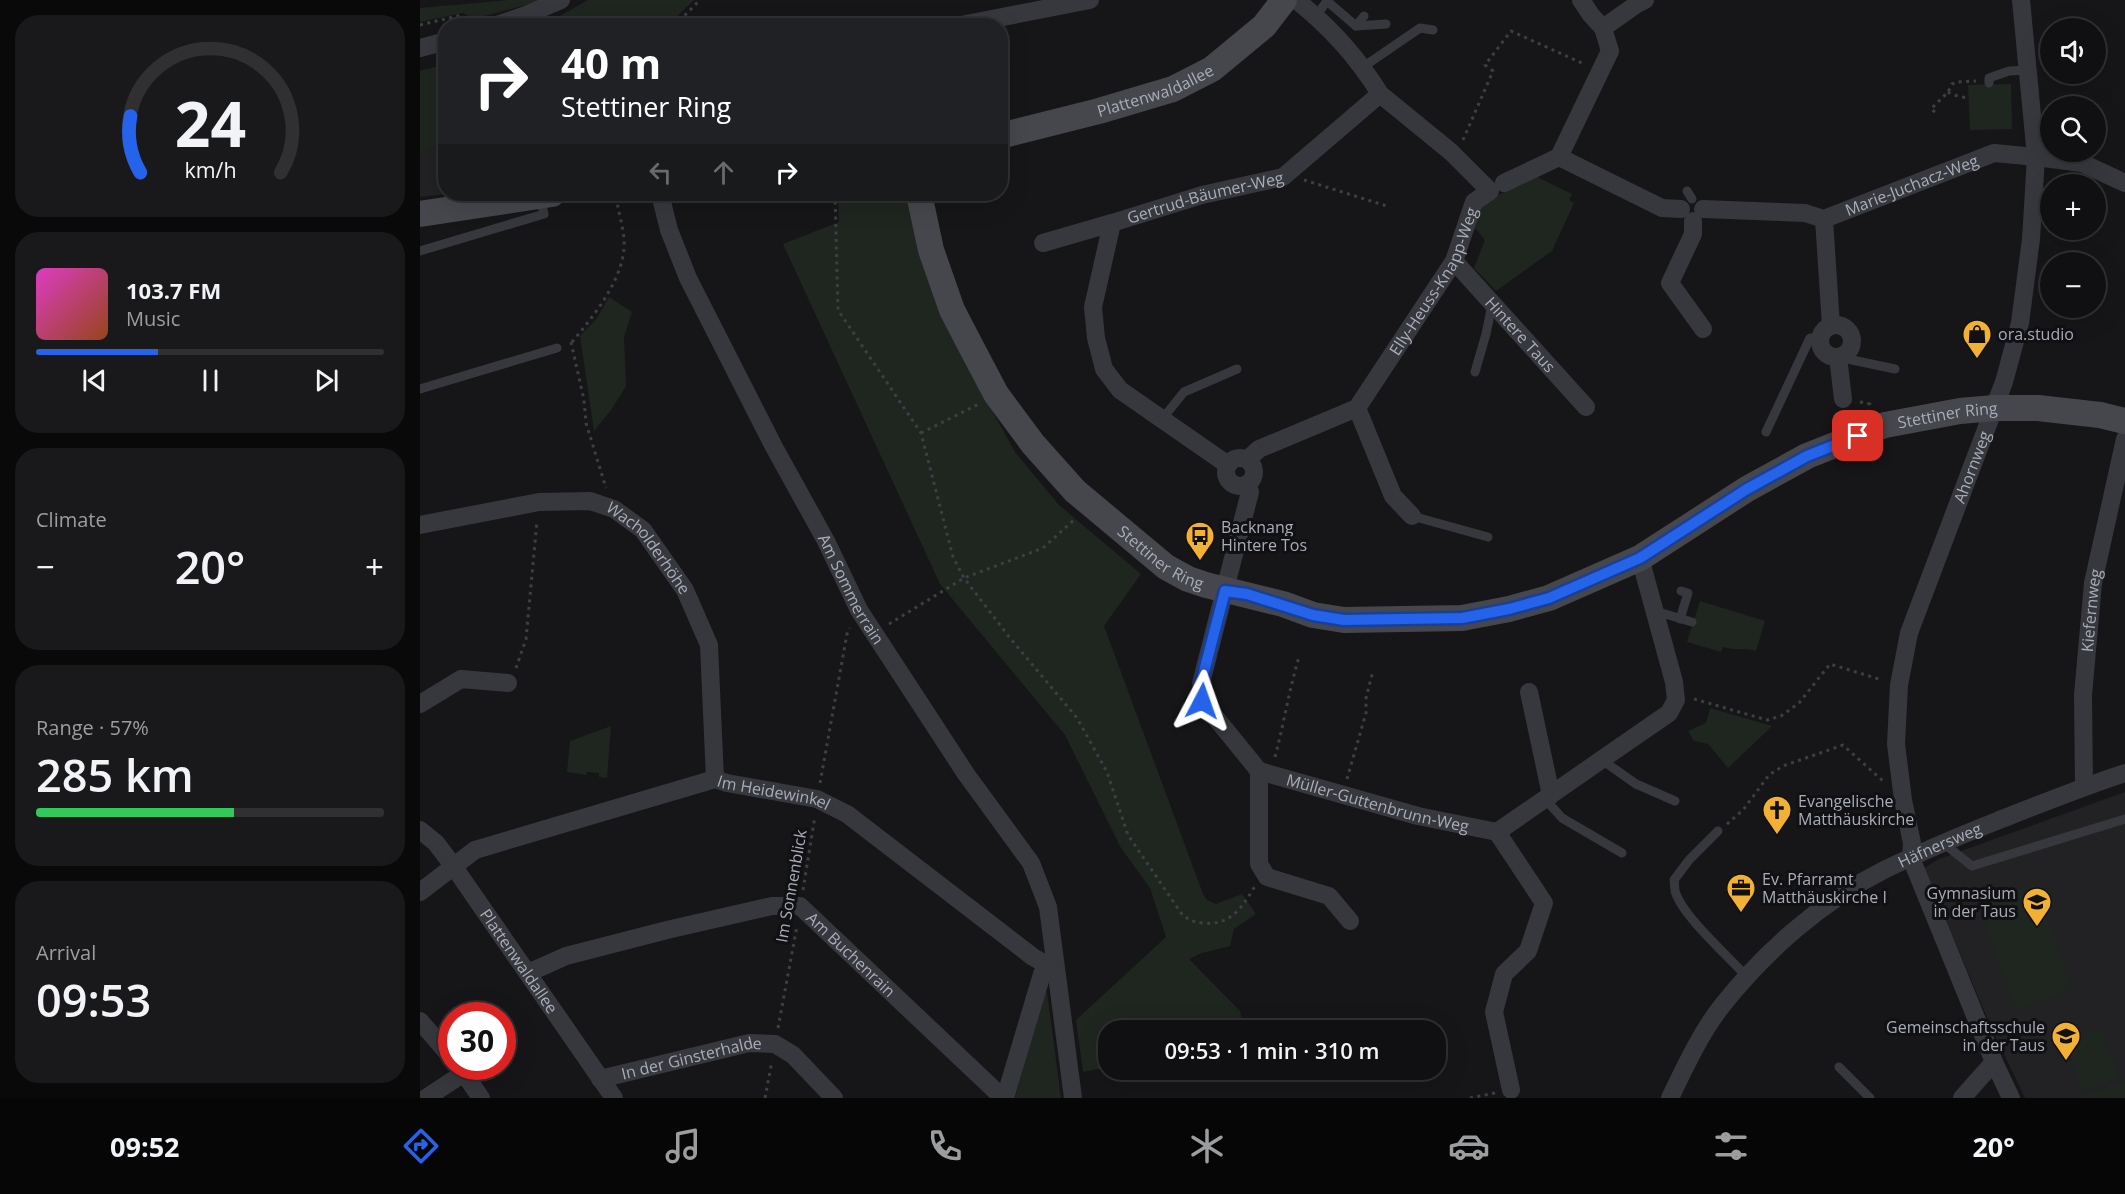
<!DOCTYPE html>
<meta charset="utf-8">
<style>
:root{--surface:#101012;--page:#19191b;--text:#f1f3f6;--muted:#9c9d9f;--line:#303032;--accent:#2563eb}
body{margin:0;font-family:"Open Sans",sans-serif;background:var(--page);color:var(--text);height:100vh;display:flex;flex-direction:column;font-size:22px;white-space:nowrap}
*{box-sizing:border-box;margin:0}
p{font-size:20px;color:var(--muted)}
.icon{flex:none;width:33px;height:33px;fill:none;stroke:currentColor;stroke-width:2;stroke-linecap:round;stroke-linejoin:round}
.map{position:relative;flex:1;overflow:hidden}
.details{display:flex;flex-direction:column;gap:15px;padding:15px;background:#09090a;width:420px}
.details>*{flex:none}
.guide{position:absolute;left:18px;top:18px;width:570px;height:183px;border-radius:24px;box-shadow:0 6px 24px #0002,0 0 0 2px var(--line);background:#202124;color:#fff;overflow:hidden}
.fabs{position:absolute;left:1620px;top:18px;display:grid;gap:12px}
.fabs a{display:grid;place-items:center;width:66px;height:66px;border-radius:50%;background:var(--surface);box-shadow:0 6px 24px #0002,0 0 0 2px var(--line);font-size:30px}
.speed{position:absolute;left:18px;top:1002px;display:flex;gap:12px;font-size:30px;font-weight:700;text-align:center}
.speed>*{display:grid;place-content:center;width:78px;height:78px;border-radius:50%;background:var(--surface);box-shadow:0 6px 24px #0002,0 0 0 2px var(--line);line-height:1}
.speed .limit{border:9px solid #d22;background:#fff;color:#111}
.pin{position:absolute;display:grid;place-items:center;width:51px;height:51px;color:#fff;margin:-26px;border-radius:12px;box-shadow:0 3px 9px #0006}
.me{position:absolute;width:66px;margin:-33px;rotate:4deg;stroke-linejoin:round;filter:drop-shadow(0 0 4px #0008)}
.turn{display:flex;align-items:center;gap:21px;height:126px;padding:0 24px;font-size:27px}
.turn .icon{width:78px;height:78px;stroke-width:2.5}
.turn b{display:block;font-size:42px;line-height:51px}
.lanes{display:flex;align-items:center;height:57px;padding:0 24px;background:#0003;justify-content:center;gap:30px;direction:ltr}
.lanes .off{opacity:.35}
.big{font-size:45px;font-weight:600;line-height:1.1}
.details .tile{flex:1;display:flex;flex-direction:column;justify-content:center;gap:9px;min-width:0;padding:0 21px;border-radius:24px;background:var(--page)}
.details .dial{align-items:center;gap:0}
.dial svg{height:156px;overflow:visible;fill:none;stroke:var(--line);stroke-width:7;stroke-linecap:round;text-anchor:middle}
.dial text{fill:var(--text);stroke:none}
.song{display:flex;align-items:center;gap:18px}
.cover{width:72px;height:72px;border-radius:9px;background:linear-gradient(135deg,hsl(310 70% 55%),hsl(20 70% 35%))}
.played{height:6px;border-radius:3px;background:linear-gradient(90deg,var(--accent) 35%,var(--line) 35%)}
.keys{display:flex;justify-content:space-around;direction:ltr}
.heat{display:flex;justify-content:space-between;align-items:center;font-size:33px;direction:ltr}
.charge{height:9px;border-radius:4px;background:linear-gradient(90deg,#34c759 57%,var(--line) 0)}
.trip{position:absolute;left:678px;top:1020px;width:348px;height:60px;border-radius:24px;background:var(--surface);box-shadow:0 6px 24px #0002,0 0 0 2px var(--line);font-weight:600;line-height:60px;text-align:center}
.dock{display:flex;height:96px;justify-content:space-around;align-items:center;background:#060607;color:var(--muted)}
.dock .icon{width:42px;height:42px}
.dock .current{color:var(--accent)}
.dock b{font-size:27px;color:var(--text)}
main{display:flex;flex:1;min-height:0}
.map>svg:first-child{display:block}
</style>
<main>
<section class="details">
<div class="tile dial"><svg viewBox="0 0 100 80">
<path d="M14 69A42 42 0 1 1 86 69"/>
<path d="M14 69A42 42 0 0 1 9 40" stroke="#2563eb"/>
<text x="50" y="56" font-size="32" font-weight="700">24</text>
<text x="50" y="72" font-size="11">km/h</text>
</svg></div>
<div class="tile">
<div class="song"><i class="cover"></i><div><b>103.7 FM</b><p>Music</p></div></div>
<div class="played"></div>
<div class="keys"><svg class="icon" aria-label="previous" viewBox="0 0 24 24"><path d="M18 5L8 12l10 7zM5 5v14"/></svg><svg class="icon" aria-label="pause" viewBox="0 0 24 24"><path d="M8 5v14M16 5v14"/></svg><svg class="icon" aria-label="next" viewBox="0 0 24 24"><path d="M6 5l10 7-10 7zM19 5v14"/></svg></div>
</div>
<div class="tile"><p>Climate</p>
<div class="heat"><a>−</a><b class="big">20°</b><a>+</a></div>
</div>
<div class="tile"><p>Range · 57%</p><b class="big">285 km</b><div class="charge"></div></div>
<div class="tile"><p>Arrival</p><b class="big">09:53</b></div>
</section>
<div class="map">
<svg width="1705" height="1098" viewBox="0 0 1705 1098">
<rect width="100%" height="100%" fill="#161618"/>
<!-- built -->
<g fill="#222225">
<polygon points="25,142 27,194 0,197 0,155"/>
<polygon points="1705,792 1705,1098 1605,1098 1571,1027 1504,868 1519,859"/>
</g>
<!-- green -->
<g fill="#1e261f">
<polygon points="89,0 126,0 49,20 47,15 43,13 0,22 0,8"/>
<polygon points="168,0 274,0 248,25 124,25"/>
<polygon points="25,64 25,142 0,155 0,71"/>
<polygon points="1591,84 1592,129 1550,130 1548,85"/>
<polygon points="1113,175 1152,194 1149,200 1154,203 1132,251 1076,291 1054,268 1065,240 1055,228 1062,205"/>
<polygon points="418,194 483,194 489,203 508,280 531,336 595,452 639,505 721,574 684,626 783,894 787,900 796,904 822,894 836,914 814,929 810,946 782,953 769,959 820,1011 824,1030 688,1030 688,1067 663,1072 656,1020 746,937 730,888 701,848 645,735 520,584 363,244 419,222"/>
<polygon points="189,297 212,312 204,337 206,386 191,410 174,431 160,336 177,318"/>
<path d="M1280,601L1345,621L1336,651C1324,647 1315,651 1303,647L1301,652L1267,642Z"/>
<polygon points="1290,708 1352,726 1308,768 1288,744 1274,741 1268,731 1286,723"/>
<polygon points="191,726 187,778 179,777 179,773 167,772 167,775 147,772 150,741"/>
<polygon points="1615,884 1653,989 1596,1010 1558,904"/>
<polygon points="627,992 641,1098 595,1098 624,993"/>
<polygon points="1681,1029 1699,1078 1662,1091 1645,1042"/>
<polygon points="1705,1081 1705,1098 1665,1098 1664,1095"/>
</g>
<g fill="none" stroke-linecap="round" stroke-linejoin="round">
<!-- path -->
<g stroke="#3d3f44" stroke-width="3" stroke-dasharray="3 4.5" stroke-linecap="butt">
<polyline points="0,25 42,15 48,26"/>
<polyline points="254,26 280,0"/>
<path d="M1528,92C1532,95 1544,98 1549,98"/>
<polyline points="1515,112 1511,109 1528,92 1532,84 1537,82 1556,81"/>
<polyline points="1043,140 1073,71 1065,65 1091,31 1164,64"/>
<polyline points="884,180 970,207"/>
<path d="M415,194L418,310L501,433L533,557L544,578L590,638L657,718L687,772L708,835L761,913C768,920 773,922 783,923C810,926 822,908 835,886"/>
<polyline points="151,342 164,400 166,423 186,488"/>
<path d="M152,342C174,316 207,275 204,239C203,227 199,214 197,202"/>
<polyline points="1440,402 1450,404 1449,409"/>
<polyline points="501,433 559,404"/>
<polyline points="469,624 544,578 623,548 656,518"/>
<polyline points="96,668 106,639 117,521"/>
<polyline points="1274,699 1347,720 1361,716 1379,703 1410,664 1462,680"/>
<path d="M855,757C864,723 869,690 879,657"/>
<polyline points="927,779 946,713 946,698 953,671"/>
<polyline points="400,783 427,634 430,628"/>
<polyline points="1307,824 1323,810 1349,775 1363,766 1423,745 1464,782"/>
<polyline points="383,890 395,816"/>
<polyline points="358,1028 377,926"/>
<polyline points="345,1098 352,1061"/>
<polyline points="1050,1098 1075,1093"/>
</g>
<!-- lane -->
<g stroke="#37383d" stroke-width="9">
<polyline points="896,16 907,1 936,26 944,16"/>
<polyline points="936,26 966,24"/>
<polyline points="943,67 1000,28 1013,30"/>
<polyline points="1569,83 1569,78 1589,71 1608,70"/>
<polyline points="1267,191 1272,199"/>
<polyline points="0,251 124,214 120,197"/>
<polyline points="1418,357 1475,369"/>
<polyline points="1055,372 1066,334 1072,305"/>
<polyline points="0,389 137,348"/>
<polyline points="743,418 764,392 817,369"/>
<polyline points="1346,432 1390,338 1401,338"/>
<polyline points="992,516 1068,537"/>
<polyline points="1235,611 1272,622"/>
<polyline points="1260,619 1268,593 1261,591"/>
<polyline points="1182,760 1216,784 1255,801"/>
<polyline points="1126,800 1142,818 1202,853"/>
<path d="M1298,831L1269,860L1254,880C1255,884 1254,890 1256,894C1265,918 1308,956 1327,977"/>
<polyline points="1523,843 1552,866 1705,819"/>
<polyline points="1419,1067 1450,1098"/>
</g>
<!-- street -->
<g stroke="#37383d" stroke-width="18">
<polyline points="1161,0 1171,15 1183,28 1190,51 1139,157 1242,208 1261,209"/>
<polyline points="74,26 106,15 141,0"/>
<polyline points="536,26 670,0"/>
<polyline points="1183,28 1217,4 1225,0"/>
<polyline points="0,48 26,41"/>
<polyline points="1084,183 1139,157"/>
<path id="s1" d="M240,194L249,230L268,278L354,447L406,541L439,610L546,774L611,863L628,907L653,1098"/>
<path id="s2" d="M1283,209L1385,213L1404,219L1574,153L1616,157L1662,163L1705,183"/>
<polyline points="1404,219 1411,326"/>
<polyline points="1273,221 1273,234 1250,283 1283,329"/>
<polyline points="623,243 692,223"/>
<path id="s3" d="M1034,261L1166,407"/>
<circle cx="1416" cy="341" r="16"/>
<polyline points="1418,357 1423,399"/>
<polyline points="937,408 973,496 992,516"/>
<circle cx="820" cy="472" r="14"/>
<path id="s4" d="M828,459L839,449L937,408L1034,261L1054,202L1070,191L1031,152L960,94"/>
<path id="s5" d="M808,465L700,390L684,369L676,338L673,307L692,223L782,195L863,177L960,94C938,58 909,26 876,0"/>
<polyline points="826,485 830,492 781,683 782,701 839,771 839,864 847,877 909,896 930,921"/>
<path id="s6" d="M0,525L119,502L170,501L194,509L223,530L265,590L289,645L295,779"/>
<polyline points="1109,692 1131,795"/>
<polyline points="0,704 41,679 88,683"/>
<path id="s7" d="M839,771L998,816L1077,832"/>
<path id="s8" d="M1664,786L1663,695L1673,583L1705,439"/>
<path id="s9" d="M0,830L16,843L34,867L194,1098"/>
<path id="s10" d="M1491,858L1492,843L1483,800L1476,744L1479,685L1489,633L1584,382L1600,323L1611,239L1616,157L1601,0"/>
<polyline points="1491,858 1574,1062 1591,1098"/>
<path id="s11" d="M0,892L55,850L295,779L307,783L397,799L427,814L613,957L636,970"/>
<path id="s12" d="M108,973L146,956L247,930L352,906H380L583,1098"/>
<polyline points="0,1021 32,1058"/>
<polyline points="39,1066 61,1098"/>
<path id="s13" d="M180,1079L329,1043L355,1044L373,1055L414,1098"/>
<polyline points="1091,1090 1074,1012 1084,974 1108,951 1124,903 1077,832 1249,713 1256,700 1254,682 1220,558"/>
<polyline points="6,1098 44,1073"/>
<polyline points="585,1098 622,974 636,970"/>
<path id="s14" d="M1250,1098C1265,1067 1280,1034 1301,1007C1344,952 1402,901 1464,870C1501,852 1539,836 1577,821C1620,804 1662,787 1705,773"/>
<polyline points="1542,1098 1574,1062"/>
</g>
<!-- secondary -->
<g stroke="#45474d" stroke-width="26">
<path id="s15" d="M580,136L679,111L753,89L792,69L844,26L864,0"/>
<path id="s16" d="M499,194L511,250L532,310L546,337L576,394L613,444L655,491L746,567L768,579L786,585L863,604L893,615L924,620L1042,618L1089,609L1129,598L1220,558L1327,489L1387,456L1465,425L1540,411L1574,408H1618L1680,415L1705,421"/>
<polyline points="0,214 132,194"/>
</g>
</g>
<g fill="none" stroke-linecap="round" stroke-linejoin="round">
<!-- route casing -->
<g stroke="#184099" stroke-width="15">
<polyline id="route" points="782,701 781,683 805,591 827,594 893,615 924,620 1042,618 1089,609 1129,598 1220,558 1327,489 1387,456 1438,436"/>
</g>
<!-- route -->
<use href="#route" stroke="#2563eb" stroke-width="10"/>
</g>
<!-- icons -->
<defs>
<g id="shop-pin" transform="scale(1.5)"><path d="M0 17L-7.5 6A9.5 9.5 0 1 1 7.5 6Z" fill="#f2b134" stroke="#111113"/><path d="M-5-2.5h2.3a2.7 3.5 0 0 1 5.4 0H5L5.5 6h-11ZM-1.5-2.5h3a1.5 2.3 0 0 0-3 0Z" fill="#111"/></g>
<g id="bus-pin" transform="scale(1.5)"><path d="M0 17L-7.5 6A9.5 9.5 0 1 1 7.5 6Z" fill="#f2b134" stroke="#111113"/><path d="M-5-6H5V4H4V6H2V4H-2V6H-4V4H-5ZM-3.5-4V0h7V-4ZM-3.5 1.2v1.5H-2V1.2ZM2 1.2v1.5H3.5V1.2Z" fill="#111"/></g>
<g id="church-pin" transform="scale(1.5)"><path d="M0 17L-7.5 6A9.5 9.5 0 1 1 7.5 6Z" fill="#f2b134" stroke="#111113"/><path d="M-1.2-6h2.4v3.5h3.3v2.4h-3.3V6h-2.4V-.1h-3.3v-2.4h3.3Z" fill="#111"/></g>
<g id="office-pin" transform="scale(1.5)"><path d="M0 17L-7.5 6A9.5 9.5 0 1 1 7.5 6Z" fill="#f2b134" stroke="#111113"/><path d="M-6-3h4V-5.5h4V-3h4V5H-6ZM-1-4.5V-3h2v-1.5ZM-6 0V1H6V0Z" fill="#111"/></g>
<g id="school-pin" transform="scale(1.5)"><path d="M0 17L-7.5 6A9.5 9.5 0 1 1 7.5 6Z" fill="#f2b134" stroke="#111113"/><path d="M0-5L7-2L0 1L-7-2ZM-4 1L0 2.5L4 1V4Q0 6-4 4Z" fill="#111"/></g>
</defs>
<g fill-rule="evenodd">
<use href="#shop-pin" x="1557" y="334"/>
<use href="#bus-pin" x="780" y="536"/>
<use href="#church-pin" x="1357" y="810"/>
<use href="#office-pin" x="1321" y="888"/>
<use href="#school-pin" x="1617" y="902"/>
<use href="#school-pin" x="1646" y="1036"/>
</g>
<g text-anchor="middle" dominant-baseline="central" stroke-width="6" stroke-linejoin="round" paint-order="stroke">
<!-- street labels -->
<g font-size="16" fill="#a8adb8" stroke="#111113">
<text stroke="none"><textPath href="#s15" startOffset="162">Plattenwaldallee</textPath></text>
<text stroke="none"><textPath href="#s2" startOffset="216">Marie-Juchacz-Weg</textPath></text>
<text stroke="none"><textPath href="#s5" startOffset="404">Gertrud-Bäumer-Weg</textPath></text>
<text stroke="none"><textPath href="#s4" startOffset="270">Elly-Heuss-Knapp-Weg</textPath></text>
<text stroke="none"><textPath href="#s3" startOffset="99">Hintere Taus</textPath></text>
<text stroke="none"><textPath href="#s16" startOffset="1296">Stettiner Ring</textPath></text>
<text stroke="none"><textPath href="#s10" startOffset="405">Ahornweg</textPath></text>
<text stroke="none"><textPath href="#s6" startOffset="250">Wacholderhöhe</textPath></text>
<text stroke="none"><textPath href="#s16" startOffset="450">Stettiner Ring</textPath></text>
<text stroke="none"><textPath href="#s1" startOffset="440">Am Sommerrain</textPath></text>
<text stroke="none"><textPath href="#s8" startOffset="176">Kiefernweg</textPath></text>
<text stroke="none"><textPath href="#s11" startOffset="380">Im Heidewinkel</textPath></text>
<text stroke="none"><textPath href="#s7" startOffset="123">Müller-Guttenbrunn-Weg</textPath></text>
<text stroke="none"><textPath href="#s14" startOffset="380">Häfnersweg</textPath></text>
<text transform="translate(371 886) rotate(-80)">Im Sonnenblick</text>
<text stroke="none"><textPath href="#s12" startOffset="352">Am Buchenrain</textPath></text>
<text stroke="none"><textPath href="#s9" startOffset="165">Plattenwaldallee</textPath></text>
<text stroke="none"><textPath href="#s13" startOffset="94">In der Ginsterhalde</textPath></text>
</g>
<!-- poi labels -->
<g font-size="16" fill="#a8adb8" stroke="#111113" text-anchor="start">
<text x="1578" y="334">ora.studio</text>
<text x="801" y="527">Backnang<tspan x="801" dy="18">Hintere Tos</tspan></text>
<text x="1378" y="801">Evangelische<tspan x="1378" dy="18">Matthäuskirche</tspan></text>
<text x="1342" y="879">Ev. Pfarramt<tspan x="1342" dy="18">Matthäuskirche I</tspan></text>
<text x="1596" y="893" text-anchor="end">Gymnasium<tspan x="1596" dy="18">in der Taus</tspan></text>
<text x="1625" y="1027" text-anchor="end">Gemeinschaftsschule<tspan x="1625" dy="18">in der Taus</tspan></text>
</g>
</g>
</svg>
<div class="fabs">
<a><svg class="icon" aria-label="sound" viewBox="0 0 24 24"><path d="M4 9h4l5-4v14l-5-4H4zM17 9q2 3 0 6"/></svg></a>
<a><svg class="icon" aria-label="search" viewBox="0 0 24 24"><circle cx="10" cy="10" r="6"/><path d="M15 15l6 6"/></svg></a>
<a>+</a>
<a>−</a>
</div>
<div class="speed"><div class="limit">30</div></div>
<div class="pin" style="left:1438px;top:436px;background:#d93025"><svg class="icon" aria-label="arrive" viewBox="0 0 24 24"><path d="M6 21V4h12l-3 4 3 4H6"/></svg></div>
<svg class="me" style="left:782px;top:701px" viewBox="-20 -20 40 40"><path d="M0-17L14 15 0 8-14 15z" fill="#2563eb" stroke="#fff" stroke-width="4"/></svg>
<div class="trip">09:53 · 1 min · 310 m</div>
<div class="guide">
<div class="turn"><svg class="icon" aria-label="right" viewBox="0 0 24 24"><path d="M7 20v-9h11M14 6l5 5-5 5"/></svg><div><b>40 m</b>Stettiner Ring</div></div>
<div class="lanes"><svg class="icon off" aria-label="left" viewBox="0 0 24 24"><path d="M17 20v-9H6M10 6l-5 5 5 5"/></svg><svg class="icon off" aria-label="ahead" viewBox="0 0 24 24"><path d="M12 20V5M6 11l6-6 6 6"/></svg><svg class="icon" aria-label="right" viewBox="0 0 24 24"><path d="M7 20v-9h11M14 6l5 5-5 5"/></svg></div>
</div>
</div>
</main>
<nav class="dock">
<b>09:52</b>
<svg class="icon current" aria-label="directions" viewBox="0 0 24 24"><path d="M12 3l9 9-9 9-9-9zM9 14v-3h6M13 9l2 2-2 2"/></svg>
<svg class="icon" aria-label="music" viewBox="0 0 24 24"><path d="M9 18V5l10-2v13"/><circle cx="6" cy="18" r="3"/><circle cx="16" cy="16" r="3"/></svg>
<svg class="icon" aria-label="phone" viewBox="0 0 24 24"><path d="M5 4h4l2 5-3 2q2 4 5 5l2-3 5 2v4C11 20 4 13 5 4z"/></svg>
<svg class="icon" aria-label="climate" viewBox="0 0 24 24"><path d="M12 3v18M4 7l16 10M4 17L20 7"/></svg>
<svg class="icon" aria-label="car" viewBox="0 0 24 24"><path d="M5 17H2v-5l4-1 3-4h7l3 4 3 1v5h-3M9 17h6M6 11h13"/><circle cx="7" cy="17" r="2"/><circle cx="17" cy="17" r="2"/></svg>
<svg class="icon" aria-label="filters" viewBox="0 0 24 24"><path d="M4 7h16M4 17h16"/><circle cx="9" cy="7" r="2"/><circle cx="15" cy="17" r="2"/></svg>
<b>20°</b>
</nav>
